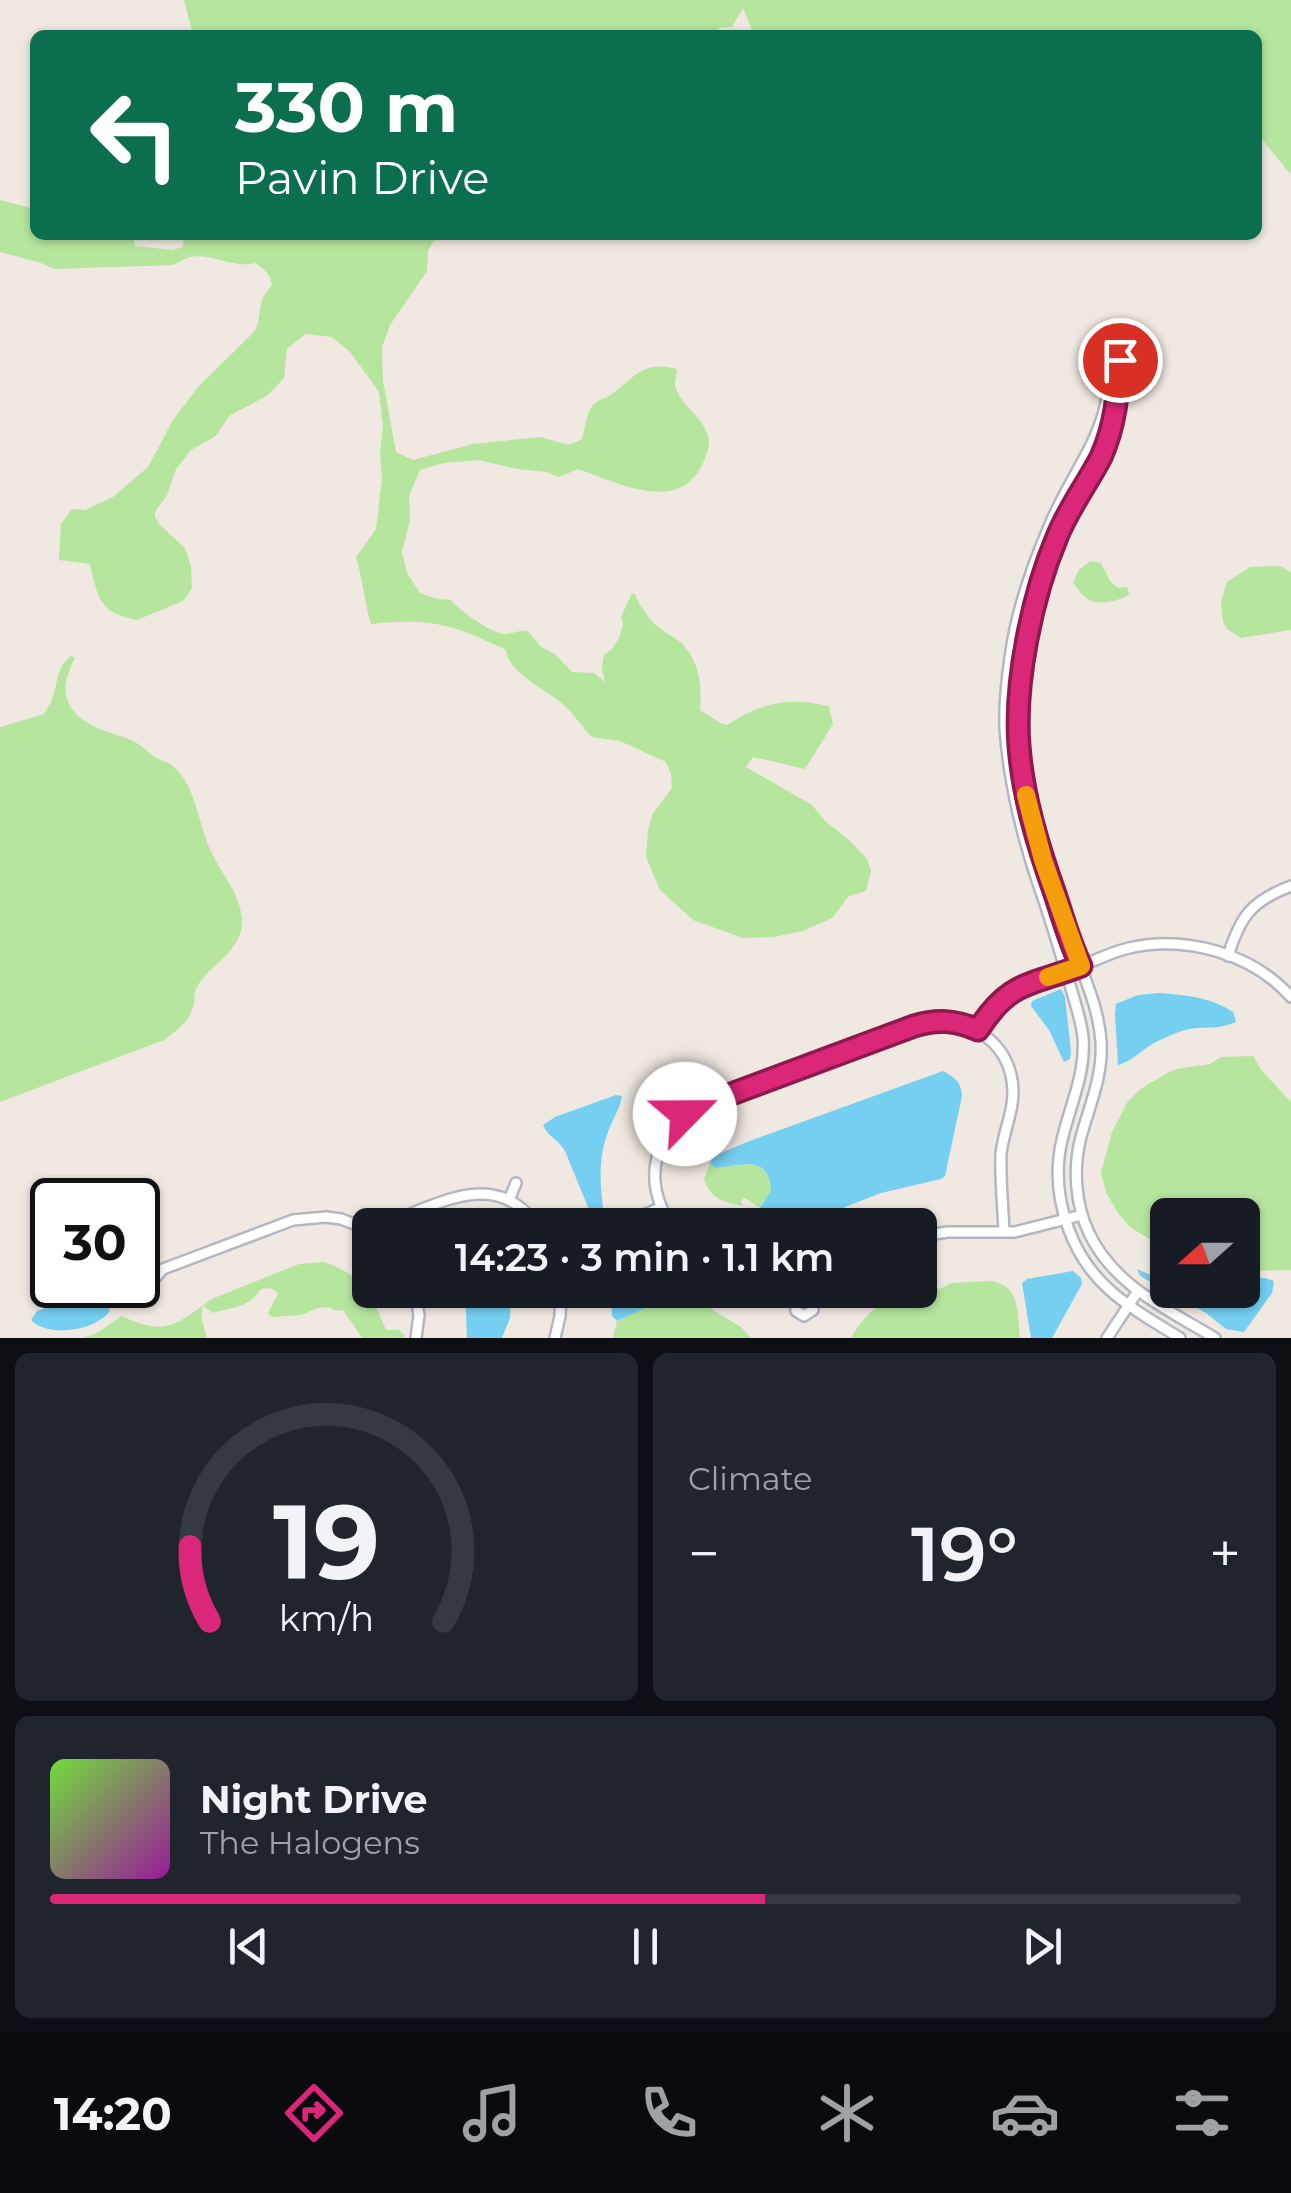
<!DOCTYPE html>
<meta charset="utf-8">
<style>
:root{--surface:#171b24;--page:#20242c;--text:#f1f3f6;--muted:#9ea1a6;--line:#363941;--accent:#db2777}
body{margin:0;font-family:Montserrat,sans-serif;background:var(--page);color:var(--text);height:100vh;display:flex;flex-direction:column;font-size:38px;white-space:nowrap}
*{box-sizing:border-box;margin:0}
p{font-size:32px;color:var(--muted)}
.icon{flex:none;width:55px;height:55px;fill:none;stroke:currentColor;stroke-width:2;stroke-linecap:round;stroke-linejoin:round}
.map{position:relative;height:1338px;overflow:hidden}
.drawer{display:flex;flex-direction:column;gap:15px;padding:15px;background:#0d0f14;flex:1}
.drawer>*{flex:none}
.guide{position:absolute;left:30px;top:30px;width:1232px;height:210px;border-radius:15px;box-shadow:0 2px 8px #0004;background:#0b6e4f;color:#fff;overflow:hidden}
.needle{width:65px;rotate:249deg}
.controls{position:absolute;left:1150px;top:1198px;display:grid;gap:20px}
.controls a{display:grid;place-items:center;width:110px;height:110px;border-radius:15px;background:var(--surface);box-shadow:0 2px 8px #0004;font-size:50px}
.speed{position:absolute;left:30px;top:1178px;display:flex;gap:20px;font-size:50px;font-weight:700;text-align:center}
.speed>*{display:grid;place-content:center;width:130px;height:130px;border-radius:50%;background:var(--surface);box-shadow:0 2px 8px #0004;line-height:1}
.speed .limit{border:5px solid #111;border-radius:15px;background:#fff;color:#111}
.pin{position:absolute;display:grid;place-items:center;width:85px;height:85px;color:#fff;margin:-42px;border:5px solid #fff;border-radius:50%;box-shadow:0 2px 10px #0007}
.me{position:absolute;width:110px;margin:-55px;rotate:67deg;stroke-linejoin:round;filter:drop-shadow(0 0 8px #0008)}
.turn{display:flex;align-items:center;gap:35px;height:210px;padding:0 40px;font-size:45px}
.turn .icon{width:130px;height:130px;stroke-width:2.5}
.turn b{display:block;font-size:70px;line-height:85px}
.big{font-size:75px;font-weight:600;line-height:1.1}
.drawer .tile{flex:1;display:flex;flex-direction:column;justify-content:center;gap:15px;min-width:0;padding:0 35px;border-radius:15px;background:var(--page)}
.drawer .dial{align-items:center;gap:0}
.dial svg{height:260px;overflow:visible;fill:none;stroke:var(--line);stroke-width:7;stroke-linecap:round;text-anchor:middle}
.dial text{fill:var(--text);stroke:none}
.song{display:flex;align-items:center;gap:30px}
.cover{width:120px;height:120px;border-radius:15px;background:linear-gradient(135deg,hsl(100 70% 55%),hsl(300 70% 35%))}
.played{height:10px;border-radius:5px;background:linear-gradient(90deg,var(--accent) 60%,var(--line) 60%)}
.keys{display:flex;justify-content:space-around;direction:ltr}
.heat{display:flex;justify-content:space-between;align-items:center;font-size:55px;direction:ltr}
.drawer .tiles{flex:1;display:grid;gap:15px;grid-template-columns:1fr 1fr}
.tile:last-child{grid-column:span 2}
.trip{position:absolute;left:352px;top:1208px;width:585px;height:100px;border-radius:15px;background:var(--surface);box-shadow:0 2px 8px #0004;font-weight:600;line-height:100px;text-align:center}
.dock{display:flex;height:160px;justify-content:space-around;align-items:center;background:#090b0e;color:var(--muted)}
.dock .icon{width:70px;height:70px}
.dock .on{color:var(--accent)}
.dock b{font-size:45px;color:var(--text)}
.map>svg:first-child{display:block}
</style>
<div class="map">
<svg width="1291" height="1338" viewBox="0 0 1291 1338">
<rect width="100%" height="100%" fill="#efe9e1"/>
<!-- green -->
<g fill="#b6e59e">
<polygon points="184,0 1291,0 1291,175 1258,134 1258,35 754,35 743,8 732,27 719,28 718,35 193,35"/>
<path d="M0,200L35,209V235H129L134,237L135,246L172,250L183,247L184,235H437L428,251L427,271L390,325L382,347L383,381L396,452L413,460L473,444L540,437L569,445L582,439C585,430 586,415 591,408C595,400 605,399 612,394C636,376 643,360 677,369C677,374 675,379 675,384C678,404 703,416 708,436C711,446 706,456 702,465C678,515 616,482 578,469L559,477L546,472L518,469L478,460L444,463L420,470L409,496L410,520L402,552L407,573L420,593L437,599L451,600C457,609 494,635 505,634C513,634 519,630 528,631L540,646L556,655L572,672L594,673L605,682L602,668L604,655L611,650L619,638L623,624L621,617L632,593L635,594C641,609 651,623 665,632C672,637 680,640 685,647C700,665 702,688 700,710L720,723L727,725C763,702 786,697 829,706L833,724L805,769L753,757L746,767L812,805L825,821L850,841L867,859L871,871L866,891L849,896L832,918L803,931L774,937L743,938L693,920L660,890L646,857L648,831L652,815L672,788L671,773L666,762L620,741L592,737C583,728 575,716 565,706C548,690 509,674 506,650C452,624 431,618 371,624C364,601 363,580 356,557L376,529L382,479L380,452L383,425L379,392L350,352L332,337L305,334L287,349L284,378L268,395L229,416L216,436L191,450L176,469L167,495L155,512V517L160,525L185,548L191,566L192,588L183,601L137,620C99,613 98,598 90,564L59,560L61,524L72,509L85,510L113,497L148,467L173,420L198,387L255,331C264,310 255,304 272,285C270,274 265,270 256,263C233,269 212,253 189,257C187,258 175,264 173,265L54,269L41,263L0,252Z"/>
<path d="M1090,561L1101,563L1110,581L1118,588L1127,587L1129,594L1126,597C1100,606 1087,606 1073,582L1079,570Z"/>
<polygon points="1277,566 1282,567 1291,573 1291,630 1241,638 1227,629 1223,622 1221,602 1227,582 1250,567"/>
<path d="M71,656L75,658C65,678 59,695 76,714C91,729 112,732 131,740C141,744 147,752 156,758C161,760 166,762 170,764C195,782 198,821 209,847C219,872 243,895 242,924C240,952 211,964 198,985C193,992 195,999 193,1007C190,1021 175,1032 164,1040L0,1102V727L44,714C46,710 52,701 53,697C58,681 57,666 71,656Z"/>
<polygon points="1253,1056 1262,1071 1291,1102 1291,1270 1256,1271 1243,1275 1242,1215 1168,1215 1167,1245 1154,1242 1130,1227 1118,1213 1106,1192 1101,1172 1112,1132 1128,1101 1142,1088 1167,1073 1177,1069 1210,1064 1221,1057"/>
<path d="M710,1163L715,1168C741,1165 769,1154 771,1192L759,1207L744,1198L741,1201L743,1206C723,1202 711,1199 704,1179Z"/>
<path d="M324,1262C360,1273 373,1296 386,1330H399L404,1335V1338H362L344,1311L334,1310L329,1307L318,1308L301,1315L272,1317L268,1313L278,1294C274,1288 267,1287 260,1290C249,1308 232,1307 213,1313L203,1306L201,1316L207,1338H83L99,1332L121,1316C170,1338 176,1323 214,1298L299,1264Z"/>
<path d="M991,1281C1021,1286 1017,1313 1020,1338H851C865,1313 891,1290 920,1290V1285L940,1289L951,1283Z"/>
<polygon points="662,1299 685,1306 703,1304 741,1327 751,1338 613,1338 617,1321"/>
</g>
<!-- water -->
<g fill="#75cff0">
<polygon points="1061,989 1065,997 1071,1051 1070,1059 1064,1062 1049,1030 1031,1006 1032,1001"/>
<path d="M1159,993C1186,995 1210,997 1233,1012L1236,1022C1217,1030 1207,1026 1189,1029C1179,1031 1167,1037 1158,1041C1144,1047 1132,1062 1118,1065L1115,1014L1116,1004L1138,995Z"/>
<path d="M943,1071C955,1078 961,1081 962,1096L945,1176L941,1179L881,1193L845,1207L816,1225H782L758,1210L771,1191C769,1153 740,1166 715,1168L710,1163L714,1156L747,1142Z"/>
<path d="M616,1095L622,1096C620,1110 611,1121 607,1135C597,1164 601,1187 604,1217L596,1221L592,1217L565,1151C559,1140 547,1136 543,1125L555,1117Z"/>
<path d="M1137,1269L1167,1282L1168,1290H1242L1243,1283C1253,1278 1263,1276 1274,1281L1272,1293L1244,1332L1226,1329L1206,1313L1140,1276Z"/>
<polygon points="1073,1271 1081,1278 1082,1284 1052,1338 1031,1338 1022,1283 1027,1279"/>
<polygon points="465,1290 511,1290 510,1318 502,1338 467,1338"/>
<polygon points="611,1290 663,1290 665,1293 658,1302 617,1321 612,1316"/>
<path d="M96,1291L102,1294L110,1311C95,1331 48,1338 31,1320L37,1311Z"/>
</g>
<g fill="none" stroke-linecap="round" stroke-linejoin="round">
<!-- minor casing -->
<g stroke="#b4b7c1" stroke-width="14">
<g id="minor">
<path d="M1115,337C1123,376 1118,418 1101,455C1089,483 1070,507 1058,535C1043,566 1033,603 1028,637C1022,671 1018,708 1019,742C1021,808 1047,871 1068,932C1080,969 1098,1002 1101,1041C1103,1076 1090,1104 1081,1137C1073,1167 1075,1204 1089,1233C1114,1286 1167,1309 1215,1338"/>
<path d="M1105,338C1122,420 1080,455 1051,522C1034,561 1019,603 1012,645C1008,670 1004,704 1005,728C1009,786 1024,844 1043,898C1053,927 1061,956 1070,985C1075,1003 1081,1019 1083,1037C1086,1074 1070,1105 1062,1140C1055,1170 1058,1201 1069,1230C1090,1287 1132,1308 1180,1338"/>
<path d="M1228,956C1240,917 1251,901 1291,886"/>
<path d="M977,1030C1007,985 1022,986 1071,970C1090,963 1108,953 1129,948C1185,935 1252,953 1291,997"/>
<polyline points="509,1200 516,1183"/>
<path d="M396,1225C408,1213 422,1209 438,1203C477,1189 510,1188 537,1225"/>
<polyline points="620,1225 660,1208"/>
<path d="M672,1225C640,1183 654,1127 702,1105L914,1026C962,1012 1013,1038 1013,1093C1013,1114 1003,1133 1001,1154C1000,1180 1003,1206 1004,1232"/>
<polyline points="920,1236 948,1232 1015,1232 1082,1215"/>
<polyline points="156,1277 163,1269 293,1220 326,1217 341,1219 370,1230"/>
<polyline points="415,1290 419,1315 416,1338"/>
<polyline points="795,1290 796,1311 804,1316 813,1310 812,1290"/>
<polyline points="555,1338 560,1316 561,1290"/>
<polyline points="1107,1338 1138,1291"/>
</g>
</g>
<!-- minor -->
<use href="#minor" stroke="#fff" stroke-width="9"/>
</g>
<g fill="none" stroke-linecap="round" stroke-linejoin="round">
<!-- route casing -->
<g stroke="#8e194d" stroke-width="25">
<path id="route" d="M685,1114L702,1105L914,1026C937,1019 955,1020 978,1030C1010,980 1030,986 1081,966C1070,944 1063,918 1055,894C1038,846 1023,797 1019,746C1014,683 1032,596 1057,537C1068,509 1087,484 1101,457C1115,426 1118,394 1120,360"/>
</g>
<!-- route -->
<use href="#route" stroke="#db2777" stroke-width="18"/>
<!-- slow -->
<polyline stroke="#f59e0b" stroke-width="18" points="1026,795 1043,860 1081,966 1048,977"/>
</g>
</svg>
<div class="controls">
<a><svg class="needle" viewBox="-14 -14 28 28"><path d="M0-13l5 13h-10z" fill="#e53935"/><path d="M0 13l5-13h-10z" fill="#9ea1a6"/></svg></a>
</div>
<div class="speed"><div class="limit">30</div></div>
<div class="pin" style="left:1120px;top:360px;background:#d93025"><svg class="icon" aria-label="arrive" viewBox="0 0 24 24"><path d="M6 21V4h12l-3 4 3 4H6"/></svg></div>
<svg class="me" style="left:685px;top:1114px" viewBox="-20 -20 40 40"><circle r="19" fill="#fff"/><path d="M0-13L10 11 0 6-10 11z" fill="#db2777"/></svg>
<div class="trip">14:23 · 3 min · 1.1 km</div>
<div class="guide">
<div class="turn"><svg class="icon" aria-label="left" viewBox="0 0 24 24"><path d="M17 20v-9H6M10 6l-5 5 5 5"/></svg><div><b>330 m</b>Pavin Drive</div></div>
</div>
</div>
<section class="drawer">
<div class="tiles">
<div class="tile dial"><svg viewBox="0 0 100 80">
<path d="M14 69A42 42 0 1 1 86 69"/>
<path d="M14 69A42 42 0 0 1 8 46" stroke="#db2777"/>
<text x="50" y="56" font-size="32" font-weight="700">19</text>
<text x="50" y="72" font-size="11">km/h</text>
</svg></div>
<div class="tile"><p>Climate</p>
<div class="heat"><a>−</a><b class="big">19°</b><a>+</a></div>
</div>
<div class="tile">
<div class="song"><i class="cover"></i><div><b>Night Drive</b><p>The Halogens</p></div></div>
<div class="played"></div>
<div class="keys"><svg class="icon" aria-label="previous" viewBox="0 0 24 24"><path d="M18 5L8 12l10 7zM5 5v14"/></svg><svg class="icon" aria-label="pause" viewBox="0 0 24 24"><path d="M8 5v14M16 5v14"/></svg><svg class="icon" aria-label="next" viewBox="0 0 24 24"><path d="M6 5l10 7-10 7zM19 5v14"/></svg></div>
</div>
</div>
</section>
<nav class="dock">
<b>14:20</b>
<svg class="icon on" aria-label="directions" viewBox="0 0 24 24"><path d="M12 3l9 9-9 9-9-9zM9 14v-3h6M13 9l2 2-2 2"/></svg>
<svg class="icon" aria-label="music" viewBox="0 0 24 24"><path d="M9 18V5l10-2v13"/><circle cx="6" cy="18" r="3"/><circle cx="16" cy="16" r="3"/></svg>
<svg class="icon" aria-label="phone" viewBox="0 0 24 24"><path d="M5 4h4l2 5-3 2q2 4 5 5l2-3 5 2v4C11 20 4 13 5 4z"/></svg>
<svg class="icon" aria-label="climate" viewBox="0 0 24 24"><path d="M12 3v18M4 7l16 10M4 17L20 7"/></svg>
<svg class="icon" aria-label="car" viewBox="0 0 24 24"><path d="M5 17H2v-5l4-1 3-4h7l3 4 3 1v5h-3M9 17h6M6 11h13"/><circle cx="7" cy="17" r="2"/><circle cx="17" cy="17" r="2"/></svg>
<svg class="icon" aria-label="filters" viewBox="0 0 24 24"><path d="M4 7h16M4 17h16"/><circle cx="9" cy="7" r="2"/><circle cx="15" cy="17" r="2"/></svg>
</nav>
